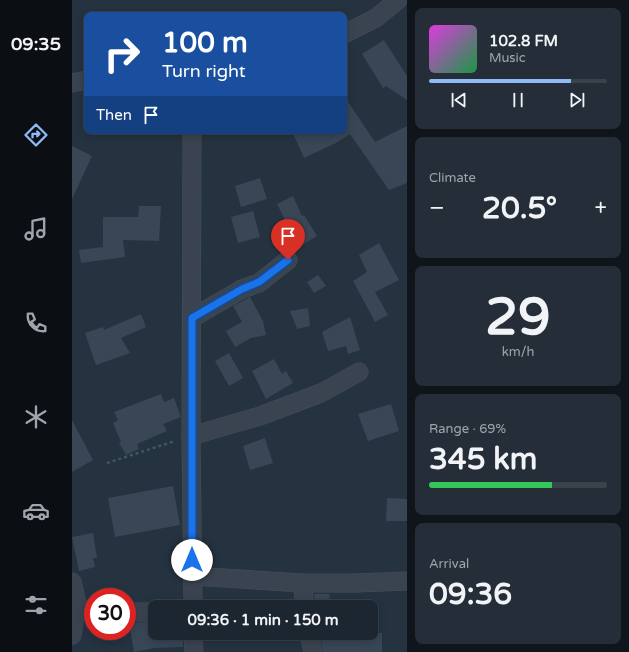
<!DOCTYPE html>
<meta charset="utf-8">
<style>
:root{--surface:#1c2630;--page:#252e38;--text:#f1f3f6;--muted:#a0a5ab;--line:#3a434c;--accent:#8ebaf7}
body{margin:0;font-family:"Varela Round",sans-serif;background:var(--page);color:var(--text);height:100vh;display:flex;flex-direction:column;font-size:15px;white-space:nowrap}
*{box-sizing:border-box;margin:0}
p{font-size:13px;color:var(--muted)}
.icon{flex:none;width:22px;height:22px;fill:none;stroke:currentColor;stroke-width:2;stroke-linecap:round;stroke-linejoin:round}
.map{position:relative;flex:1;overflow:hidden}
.drawer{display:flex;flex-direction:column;gap:8px;padding:8px;background:#0f151a;width:222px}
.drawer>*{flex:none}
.banner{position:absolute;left:12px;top:12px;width:263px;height:122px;border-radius:8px;box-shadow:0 2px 10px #0003,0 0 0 1px var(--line);background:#1a4fa0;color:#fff;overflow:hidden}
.speed{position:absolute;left:12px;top:588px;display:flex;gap:8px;font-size:20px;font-weight:700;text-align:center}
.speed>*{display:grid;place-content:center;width:52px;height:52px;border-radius:50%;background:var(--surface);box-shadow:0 2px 10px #0003,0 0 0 1px var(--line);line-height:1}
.speed .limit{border:6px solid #d22;background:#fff;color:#111}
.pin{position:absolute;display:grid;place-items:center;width:34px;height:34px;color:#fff;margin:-41px -17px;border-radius:50% 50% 50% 0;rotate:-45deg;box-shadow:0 0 4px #0007}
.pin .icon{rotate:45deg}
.me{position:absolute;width:44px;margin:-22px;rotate:0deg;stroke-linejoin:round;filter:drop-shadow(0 0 3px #0008)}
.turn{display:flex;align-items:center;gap:14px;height:84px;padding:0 12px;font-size:18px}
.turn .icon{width:52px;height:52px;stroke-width:2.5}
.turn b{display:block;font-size:28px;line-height:34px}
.then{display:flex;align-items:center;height:38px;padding:0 12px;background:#0003;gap:8px;font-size:15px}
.big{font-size:30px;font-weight:800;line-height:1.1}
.drawer .card{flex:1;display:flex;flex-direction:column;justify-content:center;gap:6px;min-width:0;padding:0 14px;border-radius:8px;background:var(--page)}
.drawer .dial{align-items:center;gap:0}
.dial b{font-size:52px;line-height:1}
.song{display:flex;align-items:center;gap:12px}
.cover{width:48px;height:48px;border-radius:6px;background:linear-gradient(135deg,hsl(300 70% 55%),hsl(140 70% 35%))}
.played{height:4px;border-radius:2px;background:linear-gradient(90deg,var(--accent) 80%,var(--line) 80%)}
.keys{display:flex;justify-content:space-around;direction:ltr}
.heat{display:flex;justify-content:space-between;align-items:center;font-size:22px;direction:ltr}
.charge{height:6px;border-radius:3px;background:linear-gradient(90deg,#34c759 69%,var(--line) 0)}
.trip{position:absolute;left:76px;top:600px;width:230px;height:40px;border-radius:8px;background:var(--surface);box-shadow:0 2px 10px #0003,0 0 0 1px var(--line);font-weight:800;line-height:40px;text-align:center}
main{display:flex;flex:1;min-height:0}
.menu{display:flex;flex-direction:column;width:72px;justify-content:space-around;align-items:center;background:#0b0f13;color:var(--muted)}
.menu .icon{width:28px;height:28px}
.menu .selected{color:var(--accent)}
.menu b{font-size:18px;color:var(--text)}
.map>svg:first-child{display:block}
</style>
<main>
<nav class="menu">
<b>09:35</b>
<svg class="icon selected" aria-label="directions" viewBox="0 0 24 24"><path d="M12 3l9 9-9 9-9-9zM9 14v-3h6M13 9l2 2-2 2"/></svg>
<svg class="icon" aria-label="music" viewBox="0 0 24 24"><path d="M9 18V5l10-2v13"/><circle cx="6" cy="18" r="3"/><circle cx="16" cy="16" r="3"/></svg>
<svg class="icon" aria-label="phone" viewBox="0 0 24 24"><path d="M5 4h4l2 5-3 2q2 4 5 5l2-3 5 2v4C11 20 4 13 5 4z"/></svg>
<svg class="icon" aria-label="climate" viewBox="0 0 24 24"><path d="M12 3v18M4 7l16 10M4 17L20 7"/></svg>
<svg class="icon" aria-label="car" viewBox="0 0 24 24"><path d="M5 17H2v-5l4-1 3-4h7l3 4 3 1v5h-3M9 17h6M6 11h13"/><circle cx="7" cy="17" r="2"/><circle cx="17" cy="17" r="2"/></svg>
<svg class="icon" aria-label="filters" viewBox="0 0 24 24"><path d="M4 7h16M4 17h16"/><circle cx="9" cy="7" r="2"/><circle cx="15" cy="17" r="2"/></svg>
</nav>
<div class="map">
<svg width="335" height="652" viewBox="0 0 335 652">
<rect width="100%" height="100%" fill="#253240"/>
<!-- building -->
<g fill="#384656">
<polygon points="312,40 335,76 335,100 314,86 311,88 290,54"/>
<polygon points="272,96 303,142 335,126 335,183 317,190 278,134 264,143 232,158 220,131 272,131"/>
<polygon points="0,146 20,156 0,199"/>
<polygon points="188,178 195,199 169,207 163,186"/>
<polygon points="221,196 230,216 232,215 245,236 230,245 215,219 213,220 205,204"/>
<polygon points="67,206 89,206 87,241 51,240 53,257 9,263 7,250 31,247 31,217 66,217"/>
<polygon points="181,211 188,237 166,243 159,217"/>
<polygon points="307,243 327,280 303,292 316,315 303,322 281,281 295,272 287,255"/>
<polygon points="246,275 254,286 242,293 235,282"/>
<polygon points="178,297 191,321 194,335 179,338 163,347 154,331 170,322 161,306"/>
<polygon points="236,308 238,326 225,329 218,311"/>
<polygon points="69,314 74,327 49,338 58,353 24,365 13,333 31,327 32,330"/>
<polygon points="278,317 288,350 276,354 274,346 256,351 250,332"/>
<polygon points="157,353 171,378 157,386 143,361"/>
<polygon points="202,359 210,374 214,371 221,383 194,399 180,371"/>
<polygon points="89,394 92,402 102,398 109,417 91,424 95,431 65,444 67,449 54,455 47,443 49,442 41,423 46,420 42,412"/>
<polygon points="319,404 327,431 296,441 286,414"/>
<polygon points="0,420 21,460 0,472"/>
<polygon points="193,438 201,463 178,470 171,446"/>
<polygon points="101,486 108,525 43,537 36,498"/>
<polygon points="315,498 335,499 335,521 314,521"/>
<polygon points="21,533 25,558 21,558 23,567 7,571 0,537"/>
<polygon points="242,594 258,594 257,602 243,601"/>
<polygon points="77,622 79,633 111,633 111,647 83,648 62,652 57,623"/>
<polygon points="248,633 310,633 310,652 251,652"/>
</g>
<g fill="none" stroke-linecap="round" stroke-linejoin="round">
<!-- street casing -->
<g stroke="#464f5c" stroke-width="19">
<g id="street">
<polyline points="272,34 304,18 326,0"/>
<polyline points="0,83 15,80"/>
<polyline points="120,131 119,436 121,607"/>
<polyline points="120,318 170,289 187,283 216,260"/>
<polyline points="119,436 188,416 249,393 287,372"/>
<polyline points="120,576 230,583 284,583 335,581"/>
<polyline points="0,582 5,603 0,635"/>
<polyline points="230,583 233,607"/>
<polyline points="55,612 83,612"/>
<polyline points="121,633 122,652"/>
<polyline points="237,633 241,652"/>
</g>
</g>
<!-- path -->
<polyline stroke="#415859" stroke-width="2.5" stroke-dasharray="3 3" stroke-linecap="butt" points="35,463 103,441"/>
<!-- street -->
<use href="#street" stroke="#3a4450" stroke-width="18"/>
</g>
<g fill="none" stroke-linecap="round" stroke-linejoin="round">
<!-- route casing -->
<g stroke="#114b97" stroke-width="10">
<polyline id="route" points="120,560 120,318 170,289 187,282 216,260"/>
</g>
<!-- route -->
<use href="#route" stroke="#1a73e8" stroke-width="7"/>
</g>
</svg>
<div class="speed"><div class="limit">30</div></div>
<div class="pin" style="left:216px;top:260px;background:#d93025"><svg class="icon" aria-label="arrive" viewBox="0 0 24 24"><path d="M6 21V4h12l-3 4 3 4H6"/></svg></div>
<svg class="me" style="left:120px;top:560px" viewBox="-20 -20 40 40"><circle r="19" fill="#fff"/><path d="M0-13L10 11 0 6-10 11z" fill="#1a73e8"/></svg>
<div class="trip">09:36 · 1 min · 150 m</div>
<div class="banner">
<div class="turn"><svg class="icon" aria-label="right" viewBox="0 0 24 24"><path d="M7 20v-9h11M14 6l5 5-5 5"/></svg><div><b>100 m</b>Turn right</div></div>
<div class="then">Then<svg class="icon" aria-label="arrive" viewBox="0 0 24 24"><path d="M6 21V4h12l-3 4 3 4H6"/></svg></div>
</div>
</div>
<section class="drawer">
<div class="card">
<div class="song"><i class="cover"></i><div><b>102.8 FM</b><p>Music</p></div></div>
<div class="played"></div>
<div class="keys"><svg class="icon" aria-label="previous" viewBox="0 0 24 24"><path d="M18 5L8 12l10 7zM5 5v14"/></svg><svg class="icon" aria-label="pause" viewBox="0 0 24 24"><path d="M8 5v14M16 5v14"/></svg><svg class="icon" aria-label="next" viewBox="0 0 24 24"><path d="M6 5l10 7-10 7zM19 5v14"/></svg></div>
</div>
<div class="card"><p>Climate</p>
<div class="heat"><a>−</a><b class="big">20.5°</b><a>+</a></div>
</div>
<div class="card dial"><b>29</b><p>km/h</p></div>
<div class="card"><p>Range · 69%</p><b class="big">345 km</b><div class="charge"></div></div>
<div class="card"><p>Arrival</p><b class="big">09:36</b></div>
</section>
</main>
